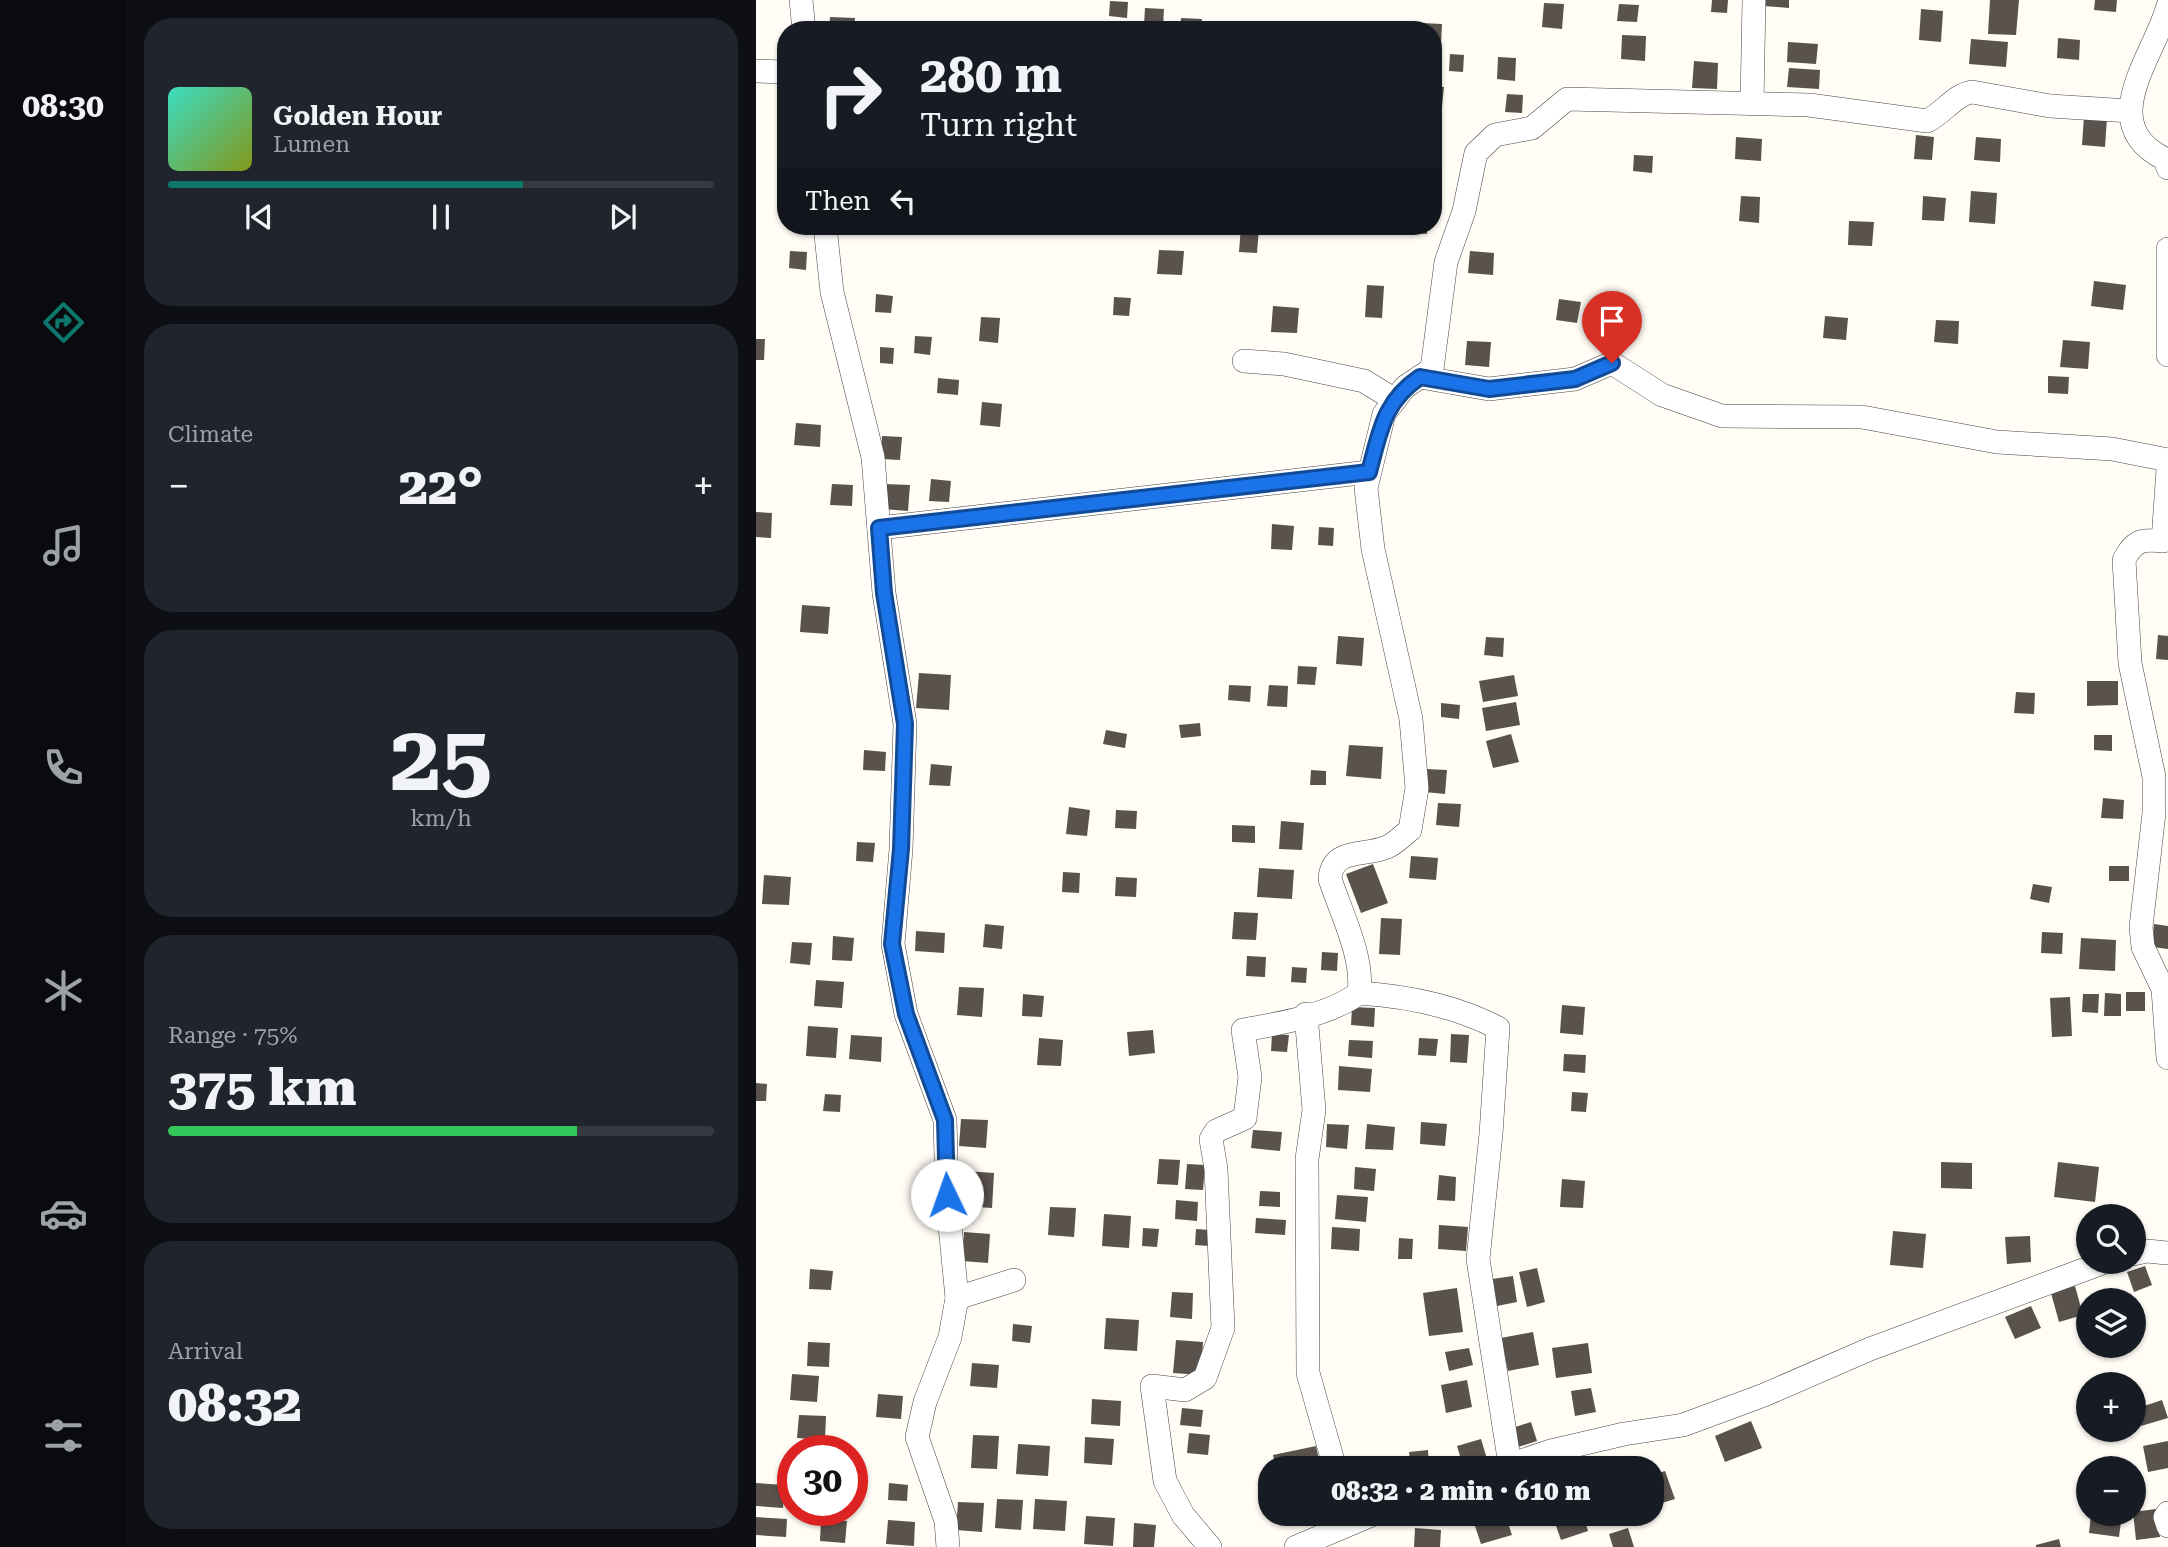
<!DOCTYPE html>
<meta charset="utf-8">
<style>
:root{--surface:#171b24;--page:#20242c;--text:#f1f3f6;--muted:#9ea1a6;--line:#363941;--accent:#0f766e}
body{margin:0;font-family:"Roboto Serif",serif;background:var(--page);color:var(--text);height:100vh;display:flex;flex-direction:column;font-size:26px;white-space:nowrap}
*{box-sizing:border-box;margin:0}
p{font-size:23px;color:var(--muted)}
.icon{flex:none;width:38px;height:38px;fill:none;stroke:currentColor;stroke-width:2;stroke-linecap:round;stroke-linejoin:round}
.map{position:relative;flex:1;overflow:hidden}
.side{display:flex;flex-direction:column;gap:18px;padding:18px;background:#0d0f14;width:630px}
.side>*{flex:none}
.hud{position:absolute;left:21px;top:21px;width:665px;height:214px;border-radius:28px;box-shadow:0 2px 5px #0004;background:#171b24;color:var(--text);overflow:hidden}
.tools{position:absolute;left:1320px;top:1204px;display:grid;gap:14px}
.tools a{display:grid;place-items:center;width:70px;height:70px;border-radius:50%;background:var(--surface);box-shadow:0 2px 5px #0004;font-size:35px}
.speed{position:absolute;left:21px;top:1435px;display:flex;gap:14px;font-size:35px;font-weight:700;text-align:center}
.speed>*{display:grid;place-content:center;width:91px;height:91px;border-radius:50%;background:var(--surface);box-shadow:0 2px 5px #0004;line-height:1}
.speed .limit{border:10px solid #d22;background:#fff;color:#111}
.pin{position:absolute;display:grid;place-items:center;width:60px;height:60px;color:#fff;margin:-72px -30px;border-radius:50% 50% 50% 0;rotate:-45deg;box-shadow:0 0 7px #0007}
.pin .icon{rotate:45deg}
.me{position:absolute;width:77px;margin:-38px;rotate:357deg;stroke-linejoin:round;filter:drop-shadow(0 0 5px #0008)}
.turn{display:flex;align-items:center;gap:24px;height:147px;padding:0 28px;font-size:32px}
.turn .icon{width:91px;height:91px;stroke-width:2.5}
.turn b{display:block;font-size:49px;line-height:60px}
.then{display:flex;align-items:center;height:66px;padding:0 28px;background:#0003;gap:14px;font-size:26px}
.big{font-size:52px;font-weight:800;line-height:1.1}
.side .card{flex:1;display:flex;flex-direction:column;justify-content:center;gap:10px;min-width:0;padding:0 24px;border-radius:28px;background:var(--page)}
.side .dial{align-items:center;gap:0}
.dial b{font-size:91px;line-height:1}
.song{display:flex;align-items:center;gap:21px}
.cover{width:84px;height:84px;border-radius:10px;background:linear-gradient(135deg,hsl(170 70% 55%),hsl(70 70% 35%))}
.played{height:7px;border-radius:4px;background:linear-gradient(90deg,var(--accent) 65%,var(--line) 65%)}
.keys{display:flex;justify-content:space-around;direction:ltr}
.heat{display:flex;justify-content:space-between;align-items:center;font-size:38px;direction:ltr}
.charge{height:10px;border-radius:5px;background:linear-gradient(90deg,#34c759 75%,var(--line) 0)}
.trip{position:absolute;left:502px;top:1456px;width:406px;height:70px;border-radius:28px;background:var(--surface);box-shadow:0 2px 5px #0004;font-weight:800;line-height:70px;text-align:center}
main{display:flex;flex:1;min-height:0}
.dock{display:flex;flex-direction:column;width:126px;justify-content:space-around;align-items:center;background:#090b0e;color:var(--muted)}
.dock .icon{width:49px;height:49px}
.dock .current{color:var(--accent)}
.dock b{font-size:32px;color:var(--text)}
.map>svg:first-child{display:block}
</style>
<main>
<nav class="dock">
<b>08:30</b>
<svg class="icon current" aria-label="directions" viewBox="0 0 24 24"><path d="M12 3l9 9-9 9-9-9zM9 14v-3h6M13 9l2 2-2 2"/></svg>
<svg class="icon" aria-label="music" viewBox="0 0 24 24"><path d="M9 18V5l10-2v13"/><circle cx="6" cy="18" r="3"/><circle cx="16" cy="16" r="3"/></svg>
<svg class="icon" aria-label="phone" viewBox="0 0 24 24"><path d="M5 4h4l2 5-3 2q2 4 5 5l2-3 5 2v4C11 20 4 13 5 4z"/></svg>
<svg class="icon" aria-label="climate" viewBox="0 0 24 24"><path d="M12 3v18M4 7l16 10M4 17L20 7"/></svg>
<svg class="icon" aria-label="car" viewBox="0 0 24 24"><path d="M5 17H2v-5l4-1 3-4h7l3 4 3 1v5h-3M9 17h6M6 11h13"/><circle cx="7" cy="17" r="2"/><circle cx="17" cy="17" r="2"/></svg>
<svg class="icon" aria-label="filters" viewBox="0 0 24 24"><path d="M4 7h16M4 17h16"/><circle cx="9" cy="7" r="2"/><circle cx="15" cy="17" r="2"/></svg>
</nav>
<section class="side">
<div class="card">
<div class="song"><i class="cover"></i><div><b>Golden Hour</b><p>Lumen</p></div></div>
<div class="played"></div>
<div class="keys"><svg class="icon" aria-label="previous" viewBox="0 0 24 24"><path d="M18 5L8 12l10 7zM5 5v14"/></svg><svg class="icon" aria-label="pause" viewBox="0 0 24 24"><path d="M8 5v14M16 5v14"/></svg><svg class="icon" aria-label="next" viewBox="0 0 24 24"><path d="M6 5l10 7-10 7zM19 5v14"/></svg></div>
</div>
<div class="card"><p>Climate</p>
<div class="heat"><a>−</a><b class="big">22°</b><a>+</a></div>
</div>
<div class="card dial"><b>25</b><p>km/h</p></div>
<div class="card"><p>Range · 75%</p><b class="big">375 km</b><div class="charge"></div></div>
<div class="card"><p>Arrival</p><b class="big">08:32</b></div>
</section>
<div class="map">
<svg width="1412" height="1547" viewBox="0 0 1412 1547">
<rect width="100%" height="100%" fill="#fffdf5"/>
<!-- building -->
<g fill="#5a524d">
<polygon points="956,0 972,0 971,13 955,12"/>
<polygon points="1008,0 1033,0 1033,8 1008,6"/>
<polygon points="1234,0 1263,0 1260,35 1232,34"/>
<polygon points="1339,0 1361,0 1360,12 1338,10"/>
<polygon points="354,1 372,2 371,18 353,16"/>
<polygon points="788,3 808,4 806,29 786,27"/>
<polygon points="863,4 883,5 881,22 861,21"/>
<polygon points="389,8 408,9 407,26 388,25"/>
<polygon points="1165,9 1187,11 1185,42 1163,40"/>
<polygon points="74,17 99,18 98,30 73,30"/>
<polygon points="425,18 446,19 445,30 424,30"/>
<polygon points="666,23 686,24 685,46 677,46 677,30 666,30"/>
<polygon points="866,35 890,36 889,61 865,59"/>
<polygon points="1302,38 1324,40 1323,60 1301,58"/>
<polygon points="1215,39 1252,42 1250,67 1213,64"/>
<polygon points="1032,42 1062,44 1060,64 1031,62"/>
<polygon points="694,54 708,55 707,72 693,71"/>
<polygon points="742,57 760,58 759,81 741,79"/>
<polygon points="938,61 962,63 961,89 936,88"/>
<polygon points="1033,68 1064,70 1063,89 1031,87"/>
<polygon points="677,86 688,87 686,107 677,106"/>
<polygon points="751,94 767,95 766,113 749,112"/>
<polygon points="1328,116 1351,118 1349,147 1326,145"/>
<polygon points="1160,135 1178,137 1176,160 1158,159"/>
<polygon points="980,137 1006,139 1005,161 979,159"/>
<polygon points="1220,137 1245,139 1244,162 1218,160"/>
<polygon points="878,155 897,156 896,173 877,171"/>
<polygon points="1215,191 1241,193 1239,224 1213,222"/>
<polygon points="985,196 1004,197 1003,223 983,221"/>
<polygon points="1167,196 1190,198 1188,221 1166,220"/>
<polygon points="1093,221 1118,222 1116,246 1092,245"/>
<polygon points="485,226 503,227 501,253 483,252"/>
<polygon points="644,226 671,226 671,234 644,232"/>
<polygon points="403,250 428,251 426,275 401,274"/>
<polygon points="34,251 51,252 50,270 33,268"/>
<polygon points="714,251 738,253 737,275 712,273"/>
<polygon points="1338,281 1370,285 1367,310 1335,306"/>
<polygon points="611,285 628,286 626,318 609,317"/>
<polygon points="120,294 137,296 135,313 119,312"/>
<polygon points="358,297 375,298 373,316 357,315"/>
<polygon points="803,299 825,302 821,323 800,320"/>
<polygon points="517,306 543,308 541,333 515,332"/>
<polygon points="861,309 880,315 875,334 855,328"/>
<polygon points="1069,316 1092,318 1090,340 1067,338"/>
<polygon points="225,317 244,318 242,343 223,341"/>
<polygon points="1180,320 1203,321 1202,344 1178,342"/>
<polygon points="159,336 176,337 174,355 158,353"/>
<polygon points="0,339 9,339 8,360 0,360"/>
<polygon points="1307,340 1334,342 1332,369 1304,367"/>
<polygon points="711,341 735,342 733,367 709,365"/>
<polygon points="124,347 138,348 137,364 124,363"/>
<polygon points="1292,376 1313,377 1312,394 1292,393"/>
<polygon points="182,378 203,380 202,395 181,393"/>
<polygon points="226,402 246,404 244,427 224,425"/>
<polygon points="40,423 65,425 64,447 38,445"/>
<polygon points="126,436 146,437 144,460 125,459"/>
<polygon points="175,479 195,481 193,502 173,501"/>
<polygon points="76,484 97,485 96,506 74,505"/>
<polygon points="129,484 154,485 152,511 127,509"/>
<polygon points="0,512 16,513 15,538 0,537"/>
<polygon points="516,524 538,526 536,550 515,549"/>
<polygon points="563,527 578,528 577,546 562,545"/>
<polygon points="46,605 74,607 72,634 44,632"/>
<polygon points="1402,635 1412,636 1412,660 1400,659"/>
<polygon points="582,636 608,638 606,666 580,664"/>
<polygon points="730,637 748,638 747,657 728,655"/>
<polygon points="542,666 561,667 559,685 541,684"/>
<polygon points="163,673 195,675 193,710 160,708"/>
<polygon points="758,675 762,696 727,702 723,681"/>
<polygon points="1331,681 1362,681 1362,705 1331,706"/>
<polygon points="473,685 495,686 494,702 472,700"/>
<polygon points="513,685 532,686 531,707 511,706"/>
<polygon points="1260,692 1279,693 1278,714 1258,713"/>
<polygon points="760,702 764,725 730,731 726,708"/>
<polygon points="685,703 704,705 703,719 685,717"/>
<polygon points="444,723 445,736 425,738 423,725"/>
<polygon points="350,730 371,734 369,748 347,744"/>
<polygon points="755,734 763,762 737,768 730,741"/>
<polygon points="1338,735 1356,735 1356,751 1338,750"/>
<polygon points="593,745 627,747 625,779 590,776"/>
<polygon points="108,750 130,752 129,771 107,770"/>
<polygon points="175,764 196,766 194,786 173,785"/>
<polygon points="670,769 691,770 689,794 669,792"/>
<polygon points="555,770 570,771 570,785 554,785"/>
<polygon points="1347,798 1368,800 1367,819 1345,818"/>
<polygon points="682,803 705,804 703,827 680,825"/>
<polygon points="313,807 334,810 331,836 310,834"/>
<polygon points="360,810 381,811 380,829 359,828"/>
<polygon points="525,821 548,823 546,850 523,849"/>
<polygon points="476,825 499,826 499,843 476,842"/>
<polygon points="101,842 119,843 117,862 100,861"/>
<polygon points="655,856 682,858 680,880 653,878"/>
<polygon points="617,864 632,903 605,913 590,874"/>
<rect x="1353" y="866" width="20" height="15"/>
<polygon points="503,868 538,870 536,899 501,897"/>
<polygon points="307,872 324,873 323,893 306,892"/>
<polygon points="8,875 35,877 33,905 6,904"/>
<polygon points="360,877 381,878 380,897 359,896"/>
<polygon points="1277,884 1296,887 1293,903 1274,899"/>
<polygon points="478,912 502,913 500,940 476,939"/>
<polygon points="625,918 646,919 644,955 623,954"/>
<polygon points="229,924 248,926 246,949 227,947"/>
<polygon points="1398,924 1412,926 1412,949 1396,947"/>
<polygon points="160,931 189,933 188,953 159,951"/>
<polygon points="1286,932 1307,933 1306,954 1285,953"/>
<polygon points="77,936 98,938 96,961 76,960"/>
<polygon points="1325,938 1360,940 1359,971 1323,969"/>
<polygon points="36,942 56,943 54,965 34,963"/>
<polygon points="566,952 582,953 581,971 565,970"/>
<polygon points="491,956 510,957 509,977 490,976"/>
<polygon points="536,967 551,968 550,983 535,982"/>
<polygon points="60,980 88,982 86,1008 58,1006"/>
<polygon points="203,987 228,988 226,1017 201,1015"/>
<rect x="1370" y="992" width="19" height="19"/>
<polygon points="1349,993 1365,994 1365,1016 1348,1016"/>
<polygon points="267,994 288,996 286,1017 266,1016"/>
<polygon points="1327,994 1343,994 1342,1013 1326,1012"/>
<polygon points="1314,997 1316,1036 1296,1037 1294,998"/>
<polygon points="806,1005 829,1007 827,1035 804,1033"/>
<polygon points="596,1007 619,1008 618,1027 595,1025"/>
<polygon points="52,1026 82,1028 80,1058 50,1056"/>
<polygon points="397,1030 399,1053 373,1056 371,1032"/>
<polygon points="516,1034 533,1035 531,1052 515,1051"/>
<polygon points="695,1034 713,1035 711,1063 694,1062"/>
<polygon points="95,1035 126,1037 125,1062 93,1059"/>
<polygon points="283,1038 307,1040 305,1066 281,1065"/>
<polygon points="663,1038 682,1039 680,1056 662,1055"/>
<polygon points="593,1040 617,1041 616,1058 592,1056"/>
<polygon points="808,1054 830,1055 829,1073 807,1071"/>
<polygon points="583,1066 616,1069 614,1092 582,1090"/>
<polygon points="0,1083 11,1084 10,1101 0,1101"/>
<polygon points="816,1092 832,1093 830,1112 815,1111"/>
<polygon points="69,1094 85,1095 84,1112 67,1111"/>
<polygon points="205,1119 232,1120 230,1148 203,1146"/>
<polygon points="665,1122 691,1124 689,1146 664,1144"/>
<polygon points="571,1124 593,1125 591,1149 570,1147"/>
<polygon points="611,1124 639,1127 637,1150 609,1149"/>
<polygon points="497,1130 526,1132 524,1151 495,1148"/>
<polygon points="403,1159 424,1160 422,1185 401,1184"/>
<polygon points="1185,1162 1216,1163 1216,1189 1185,1188"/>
<polygon points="1302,1162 1343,1167 1339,1202 1298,1197"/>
<polygon points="431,1164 449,1165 447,1190 429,1189"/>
<polygon points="599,1167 620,1169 618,1191 598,1189"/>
<polygon points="209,1171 238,1173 236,1208 206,1206"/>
<polygon points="683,1175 700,1177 699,1201 681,1200"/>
<polygon points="806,1179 829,1181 827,1208 804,1207"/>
<polygon points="504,1191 524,1192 524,1207 503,1206"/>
<polygon points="581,1195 612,1197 610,1222 579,1219"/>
<polygon points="420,1200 442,1202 441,1221 419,1219"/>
<polygon points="294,1207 320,1208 318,1237 292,1235"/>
<polygon points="348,1214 375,1216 373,1248 346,1246"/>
<polygon points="500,1218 530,1220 529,1235 499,1233"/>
<polygon points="683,1225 712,1227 710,1251 682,1249"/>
<polygon points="576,1227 604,1229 603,1251 575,1249"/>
<polygon points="387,1228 403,1229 401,1247 386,1246"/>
<polygon points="440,1229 454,1230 453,1246 439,1245"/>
<polygon points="1137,1231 1170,1234 1167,1268 1134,1265"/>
<polygon points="208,1232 234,1234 232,1263 206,1261"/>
<polygon points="1274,1236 1275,1262 1251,1264 1249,1237"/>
<polygon points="643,1238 657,1239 656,1259 642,1259"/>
<polygon points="1389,1266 1396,1285 1378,1292 1371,1272"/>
<polygon points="781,1268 789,1302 771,1307 763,1272"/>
<polygon points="54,1269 77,1271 75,1290 53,1289"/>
<polygon points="757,1276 761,1302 741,1306 736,1279"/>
<polygon points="1319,1286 1327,1315 1303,1322 1295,1293"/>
<polygon points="701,1288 707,1332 673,1336 667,1293"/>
<polygon points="416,1292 437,1293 436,1319 414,1317"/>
<polygon points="1275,1306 1285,1328 1259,1339 1249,1317"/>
<polygon points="350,1318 383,1320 381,1351 348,1349"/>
<polygon points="257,1324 276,1326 274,1343 256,1341"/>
<polygon points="777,1332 783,1365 752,1371 745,1338"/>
<polygon points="420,1340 447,1342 445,1375 417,1373"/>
<polygon points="52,1342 74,1343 73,1367 51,1366"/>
<polygon points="832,1343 836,1373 800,1378 796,1348"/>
<polygon points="713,1348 717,1365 693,1371 689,1352"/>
<polygon points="216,1363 243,1365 241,1388 214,1386"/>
<polygon points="36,1374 63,1376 61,1402 34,1400"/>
<polygon points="711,1380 716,1407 690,1413 685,1385"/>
<polygon points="835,1388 840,1412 819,1416 815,1391"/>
<polygon points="122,1394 147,1396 145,1419 120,1417"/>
<polygon points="336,1399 365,1401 364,1426 335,1424"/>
<polygon points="1406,1400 1412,1418 1385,1426 1379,1409"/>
<polygon points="426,1408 447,1410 445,1427 424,1425"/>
<polygon points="43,1415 70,1416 69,1440 41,1438"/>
<polygon points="995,1421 1006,1448 969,1462 959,1436"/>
<polygon points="775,1422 781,1441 759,1448 753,1429"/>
<polygon points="433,1433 454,1435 452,1455 431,1453"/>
<polygon points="217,1435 243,1436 241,1469 215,1468"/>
<polygon points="329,1437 358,1439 356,1465 328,1463"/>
<polygon points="725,1439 731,1459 707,1466 701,1446"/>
<polygon points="1412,1441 1412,1468 1392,1472 1387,1446"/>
<polygon points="262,1444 294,1446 292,1476 260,1474"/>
<polygon points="560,1446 565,1468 520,1468 517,1455"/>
<polygon points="672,1450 673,1466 655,1468 653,1452"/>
<polygon points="909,1471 919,1499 896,1506 896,1475"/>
<polygon points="0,1483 29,1485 27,1508 0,1506"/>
<polygon points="133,1483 152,1485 151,1501 132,1500"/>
<polygon points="241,1499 267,1500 265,1530 239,1528"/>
<polygon points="279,1499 311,1501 309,1531 277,1529"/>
<polygon points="202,1502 228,1503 226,1532 200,1530"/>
<polygon points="1400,1509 1404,1537 1380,1540 1377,1512"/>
<polygon points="715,1514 749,1514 756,1535 725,1544"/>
<polygon points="827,1514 832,1531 805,1540 799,1523"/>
<polygon points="1335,1514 1366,1514 1363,1537 1333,1533"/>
<polygon points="330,1516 359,1518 357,1546 328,1544"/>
<polygon points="0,1517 31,1519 30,1537 0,1535"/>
<polygon points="65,1519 91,1521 89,1543 64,1541"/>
<polygon points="132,1520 159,1522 158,1546 130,1544"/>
<polygon points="378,1523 400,1525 398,1547 377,1547"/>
<polygon points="659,1528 685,1530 684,1547 658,1547"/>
<polygon points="872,1528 878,1547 857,1547 853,1534"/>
<polygon points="1303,1539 1305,1547 1280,1547 1280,1545"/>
</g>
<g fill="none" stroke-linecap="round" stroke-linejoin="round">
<!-- minor casing -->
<g stroke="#444" stroke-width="24">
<g id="minor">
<polyline points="45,0 48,30"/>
<path d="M1412,6C1398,57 1338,124 1409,159L1412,168"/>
<polyline points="0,71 30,72"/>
<polyline points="996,103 998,0"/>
<polyline points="69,226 76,292 117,457 128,593 149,724 145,849 137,944 150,1014 189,1120 191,1195 201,1298 194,1337 169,1402 161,1437 190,1521 192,1547"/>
<polyline points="1412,249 1412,355"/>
<polyline points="488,361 528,364 608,381 639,400"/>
<polyline points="664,377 733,389 819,379 856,363 906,395 966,416 1106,417 1241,442 1356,449 1412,460"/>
<path d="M1412,469L1407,541C1386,539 1378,540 1368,560L1374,663L1398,777V813L1385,927L1387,947L1407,989L1412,1058"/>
<polyline points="123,528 613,472"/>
<path d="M603,993C649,996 700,1006 742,1028L735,1134L722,1259L754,1465"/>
<polyline points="550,1014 558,1110 551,1159 552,1373 579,1468"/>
<polyline points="1377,1254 1391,1251 1411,1253"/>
<polyline points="201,1298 258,1280"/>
<polyline points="744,1468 795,1451 868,1434 927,1425 1008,1395 1114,1349 1349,1262"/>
<polyline points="1412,1513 1409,1517 1412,1526"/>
<path d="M454,1547L427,1515L409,1481L396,1386L429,1390L449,1378L467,1328L460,1169L455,1139L460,1131L489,1118L494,1077L487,1030C522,1024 574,1015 603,993C608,957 585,913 574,879C576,847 609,857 631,847C639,844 647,835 654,830L661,788L655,719L617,549L610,488L628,414L649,387L676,369L690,262L708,211L720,153L739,135L776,128L811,99L1053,105L1171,121C1189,112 1198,95 1216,92L1294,106L1374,111"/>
<polyline points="540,1547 618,1514"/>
</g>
</g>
<!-- minor -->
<use href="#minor" stroke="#fff" stroke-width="23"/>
</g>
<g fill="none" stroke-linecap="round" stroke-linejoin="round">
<!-- route casing -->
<g stroke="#114b97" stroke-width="18">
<path id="route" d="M191,1195L189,1120L150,1014L136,944L145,849L149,724L128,593L123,528L613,472C624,432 627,402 664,377L733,389L819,379L856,363"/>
</g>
<!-- route -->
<use href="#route" stroke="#1a73e8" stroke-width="12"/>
</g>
</svg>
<div class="tools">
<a><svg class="icon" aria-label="search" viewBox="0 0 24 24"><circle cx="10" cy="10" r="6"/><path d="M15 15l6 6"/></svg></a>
<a><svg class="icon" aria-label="layers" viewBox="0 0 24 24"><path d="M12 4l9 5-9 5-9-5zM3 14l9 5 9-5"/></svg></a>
<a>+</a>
<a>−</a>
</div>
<div class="speed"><div class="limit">30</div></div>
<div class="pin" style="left:856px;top:363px;background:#d93025"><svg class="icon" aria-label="arrive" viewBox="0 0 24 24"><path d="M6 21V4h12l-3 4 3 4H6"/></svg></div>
<svg class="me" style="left:191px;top:1195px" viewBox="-20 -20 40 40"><circle r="19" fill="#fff"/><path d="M0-13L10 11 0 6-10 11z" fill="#1a73e8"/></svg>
<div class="trip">08:32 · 2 min · 610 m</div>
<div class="hud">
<div class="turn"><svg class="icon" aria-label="right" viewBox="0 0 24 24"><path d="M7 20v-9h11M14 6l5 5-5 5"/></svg><div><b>280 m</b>Turn right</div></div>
<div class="then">Then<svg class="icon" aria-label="left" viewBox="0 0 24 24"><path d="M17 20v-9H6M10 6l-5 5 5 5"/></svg></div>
</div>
</div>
</main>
